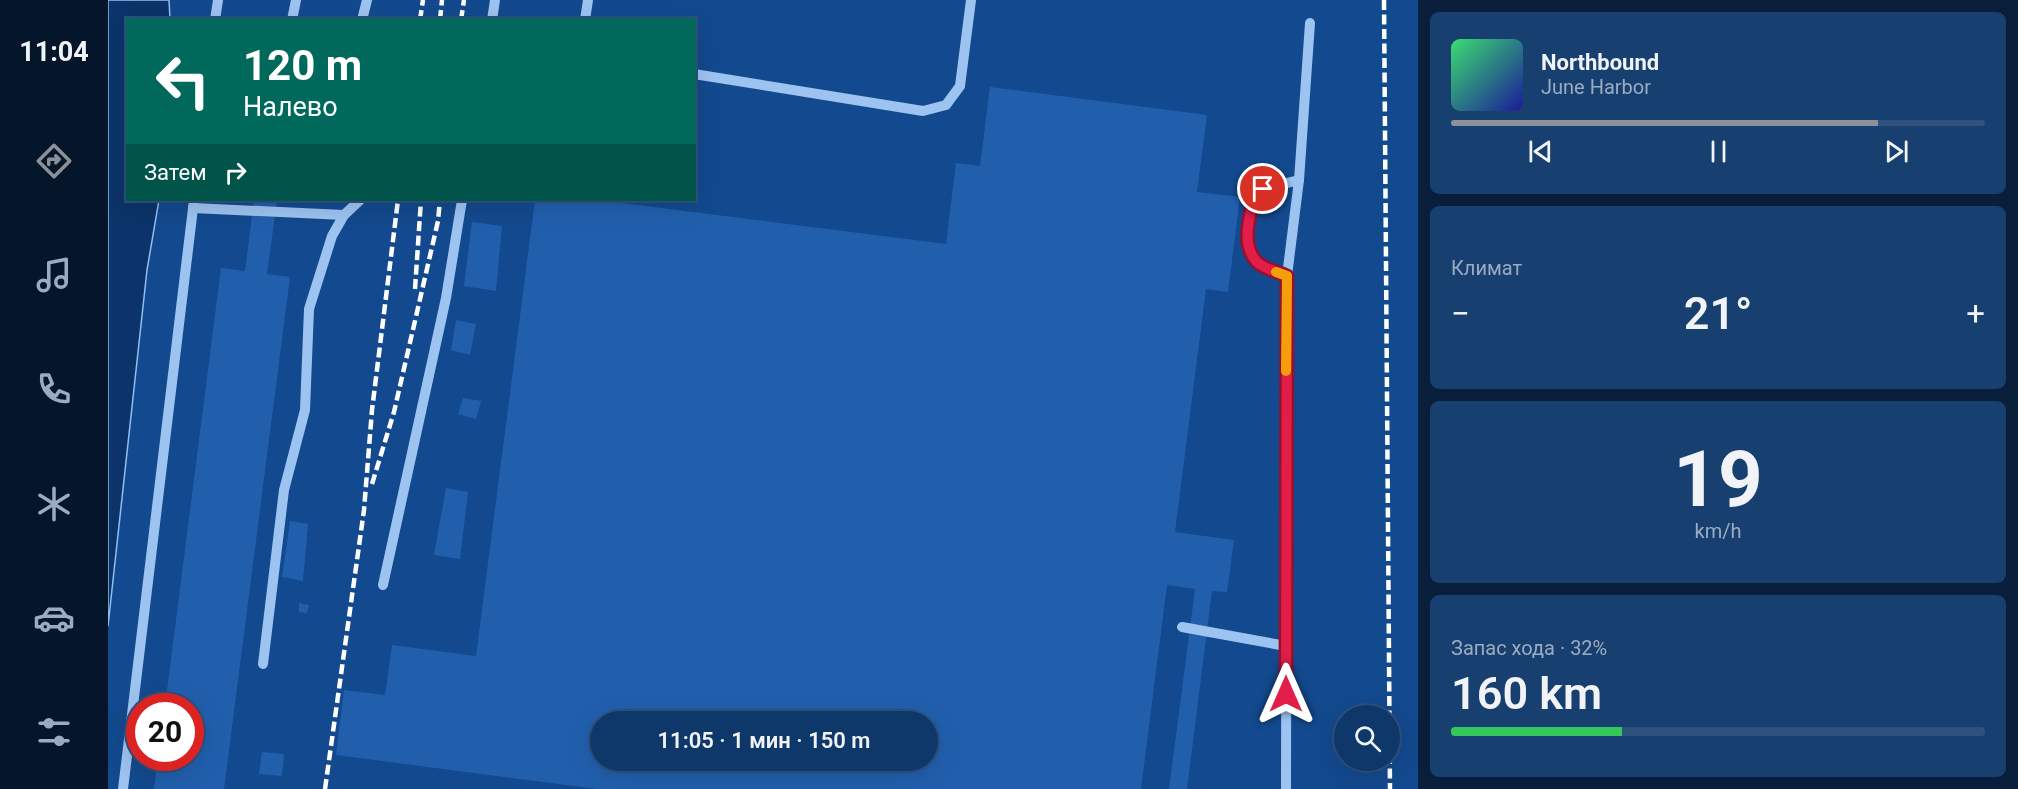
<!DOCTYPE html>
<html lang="ru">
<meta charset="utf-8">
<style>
:root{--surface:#0e376a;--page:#173f70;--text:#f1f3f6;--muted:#9bacc1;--line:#2e517e;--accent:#8c9099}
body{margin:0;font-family:Roboto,sans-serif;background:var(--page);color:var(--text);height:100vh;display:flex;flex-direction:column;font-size:22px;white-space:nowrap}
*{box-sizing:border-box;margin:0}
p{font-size:20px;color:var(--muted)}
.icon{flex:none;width:33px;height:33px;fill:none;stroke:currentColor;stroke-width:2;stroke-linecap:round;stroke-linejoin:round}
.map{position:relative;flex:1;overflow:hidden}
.drawer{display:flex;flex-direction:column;gap:12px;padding:12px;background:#081e3a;width:600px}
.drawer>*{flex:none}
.top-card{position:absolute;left:18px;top:18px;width:570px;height:183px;border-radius:0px;box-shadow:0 6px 24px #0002,0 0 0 2px var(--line);background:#00695c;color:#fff;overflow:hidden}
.tools{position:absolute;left:1226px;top:705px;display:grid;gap:12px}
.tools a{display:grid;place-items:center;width:66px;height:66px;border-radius:50%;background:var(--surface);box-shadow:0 6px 24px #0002,0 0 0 2px var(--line);font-size:30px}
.speed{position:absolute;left:18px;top:693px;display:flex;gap:12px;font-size:30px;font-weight:700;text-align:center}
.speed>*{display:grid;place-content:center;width:78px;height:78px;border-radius:50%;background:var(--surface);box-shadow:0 6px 24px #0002,0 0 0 2px var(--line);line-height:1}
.speed .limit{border:9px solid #d22;background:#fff;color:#111}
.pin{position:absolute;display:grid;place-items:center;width:51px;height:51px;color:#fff;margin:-26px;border:3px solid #fff;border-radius:50%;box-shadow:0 2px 6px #0007}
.me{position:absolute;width:66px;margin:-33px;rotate:0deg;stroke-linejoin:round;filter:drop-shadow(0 0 4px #0008)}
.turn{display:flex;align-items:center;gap:21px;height:126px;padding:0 18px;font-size:27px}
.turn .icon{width:78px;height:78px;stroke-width:2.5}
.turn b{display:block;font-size:42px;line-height:51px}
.then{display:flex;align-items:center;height:57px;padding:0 18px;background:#0003;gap:12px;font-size:22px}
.big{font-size:45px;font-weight:600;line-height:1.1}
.drawer .card{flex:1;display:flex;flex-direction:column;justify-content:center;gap:9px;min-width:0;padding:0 21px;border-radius:9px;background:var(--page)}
.drawer .dial{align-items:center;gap:0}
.dial b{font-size:78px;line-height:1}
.song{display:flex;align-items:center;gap:18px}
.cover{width:72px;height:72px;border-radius:9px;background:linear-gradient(135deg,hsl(140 70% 55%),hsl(240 70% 35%))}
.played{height:6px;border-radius:3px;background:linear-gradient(90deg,var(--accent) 80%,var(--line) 80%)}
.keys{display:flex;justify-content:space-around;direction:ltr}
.heat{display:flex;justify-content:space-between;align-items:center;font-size:33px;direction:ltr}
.charge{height:9px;border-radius:4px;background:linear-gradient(90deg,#34c759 32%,var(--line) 0)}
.trip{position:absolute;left:482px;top:711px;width:348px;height:60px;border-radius:30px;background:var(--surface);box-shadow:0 6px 24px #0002,0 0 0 2px var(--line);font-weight:600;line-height:60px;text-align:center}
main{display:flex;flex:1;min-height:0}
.dock{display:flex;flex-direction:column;width:108px;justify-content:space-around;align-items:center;background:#06162a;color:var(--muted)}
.dock .icon{width:42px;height:42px}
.dock .selected{color:var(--accent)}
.dock b{font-size:27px;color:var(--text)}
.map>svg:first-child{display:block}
</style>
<main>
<nav class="dock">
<b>11:04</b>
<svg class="icon selected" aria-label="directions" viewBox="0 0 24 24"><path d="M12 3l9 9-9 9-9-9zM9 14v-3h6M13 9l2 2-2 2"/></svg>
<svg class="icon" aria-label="music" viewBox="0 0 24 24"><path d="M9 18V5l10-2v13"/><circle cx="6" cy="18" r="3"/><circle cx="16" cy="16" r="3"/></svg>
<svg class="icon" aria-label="phone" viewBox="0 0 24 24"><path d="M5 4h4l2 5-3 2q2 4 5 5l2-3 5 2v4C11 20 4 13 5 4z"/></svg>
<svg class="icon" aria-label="climate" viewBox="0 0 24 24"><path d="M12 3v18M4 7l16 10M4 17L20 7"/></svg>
<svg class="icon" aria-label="car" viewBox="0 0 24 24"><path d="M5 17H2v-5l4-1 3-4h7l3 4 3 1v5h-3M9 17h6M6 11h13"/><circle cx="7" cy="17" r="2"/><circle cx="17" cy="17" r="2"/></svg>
<svg class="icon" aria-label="filters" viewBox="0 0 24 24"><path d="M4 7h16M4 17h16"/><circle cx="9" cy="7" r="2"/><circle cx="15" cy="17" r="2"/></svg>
</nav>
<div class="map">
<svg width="1310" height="789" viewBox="0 0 1310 789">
<rect width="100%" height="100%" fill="#13498e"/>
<!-- water -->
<polygon fill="#0c346a" stroke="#8fbef4" stroke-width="1.5" points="0,0 61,0 62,19 20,20 20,200 51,200 39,270 0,626"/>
<!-- building -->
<g fill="#215fad" fill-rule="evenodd">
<path d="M882,87L1099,115L1089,192L1132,197L1120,292L1098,289L1067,532L1126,540L1119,592L1104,591L1079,789H1061L1087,589L1059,585L1033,789H489L228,755L236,690L277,695L284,645L368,656L427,200H490L838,244L848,163L872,166ZM492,722H819V760H492Z"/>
<polygon points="146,200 169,200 159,274 182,277 116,789 46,789 50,758 82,758 82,706 57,706 113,268 137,271"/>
<polygon points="364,222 394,226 388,291 356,286"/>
<polygon points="348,320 368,324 362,355 343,350"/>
<polygon points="355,398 373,401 368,419 350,414"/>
<polygon points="338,488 360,492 352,559 326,555"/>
<polygon points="182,521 200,524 195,581 174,577"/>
<polygon points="191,603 201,605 199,613 191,612"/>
<polygon points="154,752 176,754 174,776 151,774"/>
</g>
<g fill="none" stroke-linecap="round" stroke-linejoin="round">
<!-- minor -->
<g stroke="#9dc3f1" stroke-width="10">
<polyline points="107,20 110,0"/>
<polyline points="184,20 188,0"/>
<polyline points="254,20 259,0"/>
<polyline points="384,20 387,0"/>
<polyline points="477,20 480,0"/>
<polyline points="586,74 815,111 838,105 852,86 863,0"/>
<polyline points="85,208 236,215"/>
<path d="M1179,276C1170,272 1155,269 1149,262C1132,244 1142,215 1147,194L1155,189L1191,180"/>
<polyline points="275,585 338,298 354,200"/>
<polyline points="1074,627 1178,646"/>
<polyline points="155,664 176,490 197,410 201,309 224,236 236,215 252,200"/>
<polyline points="15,789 86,200"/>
<polyline points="1178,789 1179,276 1191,180 1202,23"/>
</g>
<!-- rail -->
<g stroke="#fff" stroke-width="4.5" stroke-dasharray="10 4.5" stroke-linecap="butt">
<polyline points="1276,0 1282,789"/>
<polyline points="312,20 315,0"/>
<polyline points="332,20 334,0"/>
<polyline points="353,20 356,0"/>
<polyline points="307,289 313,200"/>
<polyline points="264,484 286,412 330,221 332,200"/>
<polyline points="217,789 256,510 264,410 290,200"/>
</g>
</g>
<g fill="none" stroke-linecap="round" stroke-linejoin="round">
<!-- route casing -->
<g stroke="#92132f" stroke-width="15">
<path id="route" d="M1155,189L1147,194C1142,215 1132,244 1149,262C1156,269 1170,272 1179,276L1178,694"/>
</g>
<!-- route -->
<use href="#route" stroke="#e11d48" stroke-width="10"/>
<!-- slow -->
<polyline stroke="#f59e0b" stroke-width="10" points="1168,272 1179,276 1178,371"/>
</g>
</svg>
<div class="tools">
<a><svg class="icon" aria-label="search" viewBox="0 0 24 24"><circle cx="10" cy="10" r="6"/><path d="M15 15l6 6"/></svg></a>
</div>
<div class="speed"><div class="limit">20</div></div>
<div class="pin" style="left:1155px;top:189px;background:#d93025"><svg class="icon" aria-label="arrive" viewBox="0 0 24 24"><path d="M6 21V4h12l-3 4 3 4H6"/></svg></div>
<svg class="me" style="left:1178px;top:694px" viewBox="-20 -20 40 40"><path d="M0-17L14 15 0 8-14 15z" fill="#e11d48" stroke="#fff" stroke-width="4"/></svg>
<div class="trip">11:05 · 1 мин · 150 m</div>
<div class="top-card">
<div class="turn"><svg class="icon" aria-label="left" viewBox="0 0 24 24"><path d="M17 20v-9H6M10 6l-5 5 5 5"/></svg><div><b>120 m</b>Налево</div></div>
<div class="then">Затем<svg class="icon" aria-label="right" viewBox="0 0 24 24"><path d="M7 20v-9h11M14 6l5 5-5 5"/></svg></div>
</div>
</div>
<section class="drawer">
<div class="card">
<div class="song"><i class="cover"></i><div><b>Northbound</b><p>June Harbor</p></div></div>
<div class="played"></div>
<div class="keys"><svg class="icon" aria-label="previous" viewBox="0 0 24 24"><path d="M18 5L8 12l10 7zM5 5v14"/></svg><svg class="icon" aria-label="pause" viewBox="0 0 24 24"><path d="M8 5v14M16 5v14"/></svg><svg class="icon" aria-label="next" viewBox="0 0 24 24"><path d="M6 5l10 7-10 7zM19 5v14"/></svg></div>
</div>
<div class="card"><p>Климат</p>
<div class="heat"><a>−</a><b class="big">21°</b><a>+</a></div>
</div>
<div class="card dial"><b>19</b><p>km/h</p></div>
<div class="card"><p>Запас хода · 32%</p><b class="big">160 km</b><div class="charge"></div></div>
</section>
</main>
